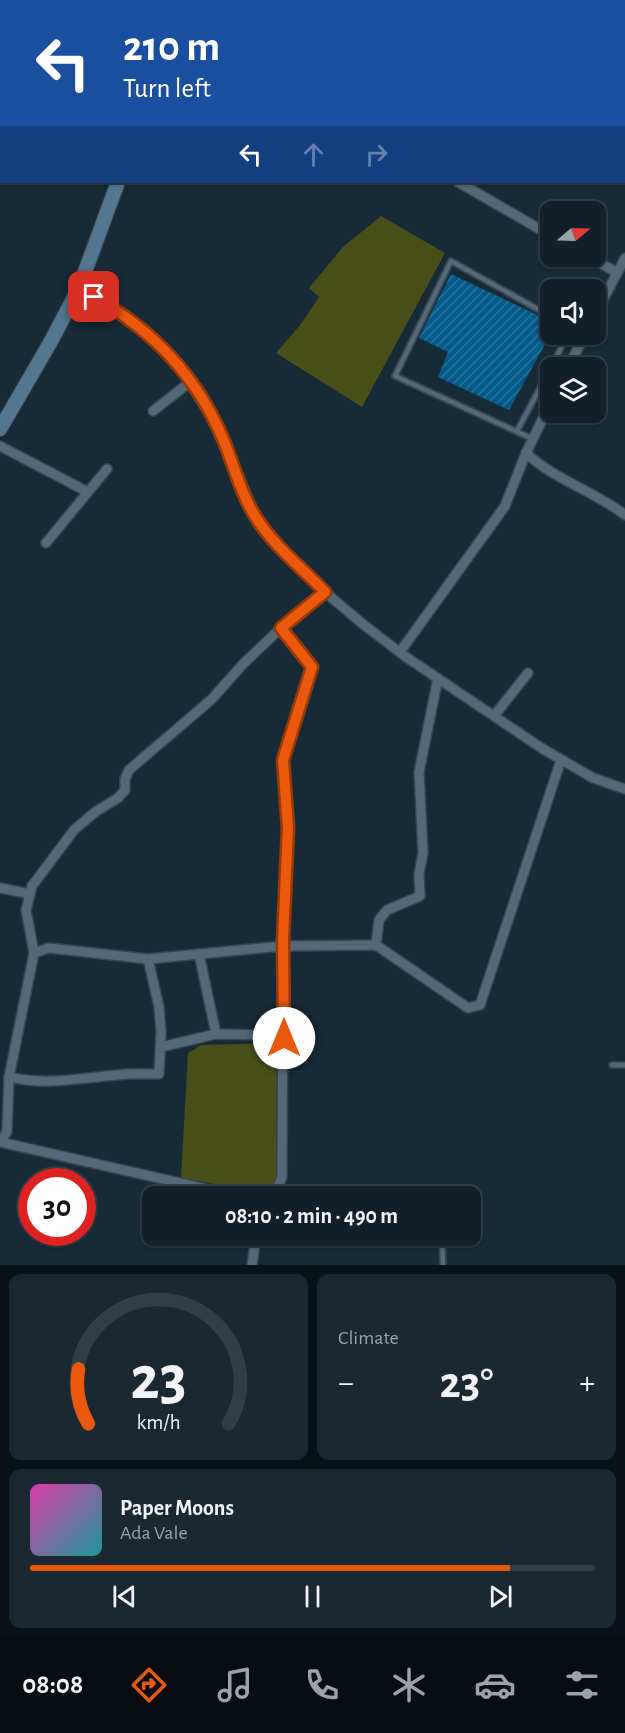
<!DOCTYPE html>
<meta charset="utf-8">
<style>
:root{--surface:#11202a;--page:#1a2832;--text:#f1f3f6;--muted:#9ca3a8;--line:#303e47;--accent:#ea580c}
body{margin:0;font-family:"Alegreya Sans",sans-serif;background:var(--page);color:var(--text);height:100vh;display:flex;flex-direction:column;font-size:22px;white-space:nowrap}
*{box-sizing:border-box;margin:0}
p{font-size:20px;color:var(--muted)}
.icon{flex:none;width:33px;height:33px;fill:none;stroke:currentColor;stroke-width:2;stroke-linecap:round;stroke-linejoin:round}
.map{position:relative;height:1265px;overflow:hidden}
.drawer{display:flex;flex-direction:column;gap:9px;padding:9px;background:#091217;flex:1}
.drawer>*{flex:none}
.top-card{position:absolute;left:0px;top:0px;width:626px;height:183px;box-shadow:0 2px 4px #0004,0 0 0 2px var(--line);background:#1a4fa0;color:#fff;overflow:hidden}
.needle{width:39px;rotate:71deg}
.controls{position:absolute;left:540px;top:201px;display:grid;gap:12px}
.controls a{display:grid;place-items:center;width:66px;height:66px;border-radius:12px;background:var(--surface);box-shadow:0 2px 4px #0004,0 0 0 2px var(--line);font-size:30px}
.speed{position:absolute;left:18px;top:1168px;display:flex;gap:12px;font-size:30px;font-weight:700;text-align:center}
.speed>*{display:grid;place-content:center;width:78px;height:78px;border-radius:50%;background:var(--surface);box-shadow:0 2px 4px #0004,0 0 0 2px var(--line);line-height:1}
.speed .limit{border:9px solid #d22;background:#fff;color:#111}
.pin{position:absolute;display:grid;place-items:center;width:51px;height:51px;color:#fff;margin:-26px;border-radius:12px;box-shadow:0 3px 9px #0006}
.me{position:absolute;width:66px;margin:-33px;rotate:0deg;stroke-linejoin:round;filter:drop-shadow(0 0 4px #0008)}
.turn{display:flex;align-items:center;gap:21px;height:126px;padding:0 24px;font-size:27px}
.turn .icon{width:78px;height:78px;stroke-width:2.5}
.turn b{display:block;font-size:42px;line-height:51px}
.lanes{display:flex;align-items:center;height:57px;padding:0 24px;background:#0003;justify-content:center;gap:30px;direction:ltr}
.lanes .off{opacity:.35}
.big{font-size:45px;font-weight:700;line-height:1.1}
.drawer .widget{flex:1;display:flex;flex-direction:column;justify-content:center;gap:9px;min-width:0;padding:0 21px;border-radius:12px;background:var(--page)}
.drawer .dial{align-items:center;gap:0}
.dial svg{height:156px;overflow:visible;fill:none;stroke:var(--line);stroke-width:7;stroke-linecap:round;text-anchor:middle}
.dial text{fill:var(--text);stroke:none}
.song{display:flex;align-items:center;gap:18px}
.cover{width:72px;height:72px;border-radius:9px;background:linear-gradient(135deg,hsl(320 70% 55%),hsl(180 70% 35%))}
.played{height:6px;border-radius:3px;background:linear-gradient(90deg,var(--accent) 85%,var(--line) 85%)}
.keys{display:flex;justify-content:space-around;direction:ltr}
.heat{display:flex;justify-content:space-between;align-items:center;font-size:33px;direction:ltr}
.drawer .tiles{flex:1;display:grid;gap:9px;grid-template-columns:1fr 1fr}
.widget:last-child{grid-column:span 2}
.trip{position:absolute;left:142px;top:1186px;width:339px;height:60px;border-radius:12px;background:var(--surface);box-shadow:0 2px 4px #0004,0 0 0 2px var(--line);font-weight:700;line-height:60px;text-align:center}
.tab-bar{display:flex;height:96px;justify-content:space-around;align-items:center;background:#070d11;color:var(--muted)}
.tab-bar .icon{width:42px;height:42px}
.tab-bar .selected{color:var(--accent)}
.tab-bar b{font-size:27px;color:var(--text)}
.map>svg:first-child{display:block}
</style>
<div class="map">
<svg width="625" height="1265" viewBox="0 0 625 1265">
<defs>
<pattern id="building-hatch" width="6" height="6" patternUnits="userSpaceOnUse" patternTransform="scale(1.5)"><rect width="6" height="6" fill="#025a88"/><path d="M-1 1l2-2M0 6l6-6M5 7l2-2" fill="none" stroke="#27729a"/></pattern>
</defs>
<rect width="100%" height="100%" fill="#172a38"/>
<!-- built -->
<polygon fill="#1a3446" points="0,10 2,10 1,119 0,118"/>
<!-- park -->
<g fill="#484f18">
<polygon points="381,216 445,253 362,407 276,353 301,324 319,297 309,288 343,247"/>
<polygon points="273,1043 279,1055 277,1181 260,1192 181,1178 188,1053 201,1045"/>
</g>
<!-- building -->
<polygon fill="url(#building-hatch)" points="451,274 550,321 550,335 509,410 438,377 448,352 419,338"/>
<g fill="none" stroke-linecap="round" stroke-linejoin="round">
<!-- lane casing -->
<g stroke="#364450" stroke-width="8">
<g id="lane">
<polyline points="551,368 568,334"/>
<polyline points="517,431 550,369"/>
<polyline points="533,439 395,376 451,261 550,316"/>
<polyline points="612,1065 625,1065"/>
<polyline points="441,1194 441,1197"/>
<polyline points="442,1236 443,1265"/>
</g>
</g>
<!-- street casing -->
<g stroke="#364450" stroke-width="12">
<g id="street">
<polyline points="0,0 5,2"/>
<polyline points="218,0 221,2"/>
<polyline points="508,0 510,2"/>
<polyline points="624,63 625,64"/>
<polyline points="0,129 2,130"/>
<polyline points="458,182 550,235"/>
<polyline points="588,256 616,272"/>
<polyline points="79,288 143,328 173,358 190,382 217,426 257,520 291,560 325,592 364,625 406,657 543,749 593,778 625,789"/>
<polyline points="596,313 625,258"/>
<polyline points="568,368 585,334"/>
<polyline points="153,411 190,382"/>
<polyline points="0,446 88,492 46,543"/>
<path d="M526,453C555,480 594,491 625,515"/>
<polyline points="88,492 107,469"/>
<polyline points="400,652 505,506 526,453 550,404"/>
<polyline points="494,716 528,673"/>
<polyline points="0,888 30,894"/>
<polyline points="376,945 379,920 387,910 420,896 419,874 423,853 419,772 438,678"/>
<polyline points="34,953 26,910 32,886 74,830 95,812 118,798 125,790 125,779 129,770 212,699 243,664 281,628 325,592"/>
<polyline points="199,954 216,1034"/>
<polyline points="161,1047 216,1034 274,1035 284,1038"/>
<path d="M9,1077C49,1086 78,1078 117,1075C131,1073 145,1074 159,1074L161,1032L159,1007L148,959"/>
<polyline points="0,1141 7,1132 9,1077 34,953 49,948 148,959 283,946 376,945 468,1008 480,1005 561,760"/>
<polyline points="0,1142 242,1197"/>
<polyline points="268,1197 275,1193 282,1177 283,938 288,828 283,760 312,667 281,628"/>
<polyline points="252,1265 256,1236"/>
</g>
</g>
<!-- secondary casing -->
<g stroke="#364450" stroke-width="16">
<g id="secondary">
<polyline points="201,2 202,0"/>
<polyline points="0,429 50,343 79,288 118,182"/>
</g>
</g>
<!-- lane -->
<use href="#lane" stroke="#536878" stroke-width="4.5"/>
<!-- street -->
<use href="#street" stroke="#536878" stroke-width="9"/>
<!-- secondary -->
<use href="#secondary" stroke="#547791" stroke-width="14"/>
</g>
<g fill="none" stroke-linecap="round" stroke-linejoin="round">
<!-- route casing -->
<g stroke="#983908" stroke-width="15">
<path id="route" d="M94,297C153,330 197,377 223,439C234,465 241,495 257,519C275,547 302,568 325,592L281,628L312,667L283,760L288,828L283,939L284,1038"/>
</g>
<!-- route -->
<use href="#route" stroke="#ea580c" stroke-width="10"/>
</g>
</svg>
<div class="controls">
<a><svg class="needle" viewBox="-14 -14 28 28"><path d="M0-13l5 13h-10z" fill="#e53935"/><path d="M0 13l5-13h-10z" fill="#9ca3a8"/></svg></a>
<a><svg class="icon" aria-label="sound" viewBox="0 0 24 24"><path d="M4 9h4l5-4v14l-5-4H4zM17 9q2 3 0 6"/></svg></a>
<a><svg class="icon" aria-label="layers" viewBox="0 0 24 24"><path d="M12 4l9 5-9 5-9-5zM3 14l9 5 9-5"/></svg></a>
</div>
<div class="speed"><div class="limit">30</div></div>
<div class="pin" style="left:94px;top:297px;background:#d93025"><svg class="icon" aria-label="arrive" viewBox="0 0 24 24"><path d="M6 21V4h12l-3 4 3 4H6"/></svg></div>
<svg class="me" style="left:284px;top:1038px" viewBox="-20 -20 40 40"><circle r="19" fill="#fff"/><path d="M0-13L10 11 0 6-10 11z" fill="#ea580c"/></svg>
<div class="trip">08:10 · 2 min · 490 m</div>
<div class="top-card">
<div class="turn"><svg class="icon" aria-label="left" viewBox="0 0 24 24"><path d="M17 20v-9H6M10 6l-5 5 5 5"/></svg><div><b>210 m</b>Turn left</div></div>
<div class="lanes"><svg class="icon" aria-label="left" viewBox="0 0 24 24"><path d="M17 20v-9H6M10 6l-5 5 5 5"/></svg><svg class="icon off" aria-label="ahead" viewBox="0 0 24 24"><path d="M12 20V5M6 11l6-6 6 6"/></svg><svg class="icon off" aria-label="right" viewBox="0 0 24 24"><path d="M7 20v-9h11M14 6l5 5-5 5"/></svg></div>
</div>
</div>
<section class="drawer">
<div class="tiles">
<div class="widget dial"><svg viewBox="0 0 100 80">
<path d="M14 69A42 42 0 1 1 86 69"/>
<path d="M14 69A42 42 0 0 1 9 41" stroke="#ea580c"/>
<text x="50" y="56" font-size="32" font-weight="700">23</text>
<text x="50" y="72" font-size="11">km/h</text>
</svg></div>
<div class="widget"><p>Climate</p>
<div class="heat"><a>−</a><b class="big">23°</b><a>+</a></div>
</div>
<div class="widget">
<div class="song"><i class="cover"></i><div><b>Paper Moons</b><p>Ada Vale</p></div></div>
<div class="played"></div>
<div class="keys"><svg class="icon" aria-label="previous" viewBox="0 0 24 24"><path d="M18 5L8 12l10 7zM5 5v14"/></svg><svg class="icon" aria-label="pause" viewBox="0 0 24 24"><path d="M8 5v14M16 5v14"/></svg><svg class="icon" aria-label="next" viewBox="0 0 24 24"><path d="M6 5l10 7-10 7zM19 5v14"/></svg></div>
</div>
</div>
</section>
<nav class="tab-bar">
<b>08:08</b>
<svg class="icon selected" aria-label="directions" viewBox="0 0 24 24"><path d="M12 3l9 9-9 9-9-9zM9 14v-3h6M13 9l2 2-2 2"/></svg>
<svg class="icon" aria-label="music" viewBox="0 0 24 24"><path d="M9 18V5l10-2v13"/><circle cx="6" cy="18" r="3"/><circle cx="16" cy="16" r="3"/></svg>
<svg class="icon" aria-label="phone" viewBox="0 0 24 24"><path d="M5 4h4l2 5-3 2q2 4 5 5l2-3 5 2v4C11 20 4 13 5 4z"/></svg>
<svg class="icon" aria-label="climate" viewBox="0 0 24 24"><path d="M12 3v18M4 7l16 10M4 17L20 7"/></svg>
<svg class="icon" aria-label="car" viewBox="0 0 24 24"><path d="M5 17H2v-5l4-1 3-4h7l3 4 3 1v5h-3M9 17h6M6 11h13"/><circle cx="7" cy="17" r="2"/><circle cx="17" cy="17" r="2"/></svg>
<svg class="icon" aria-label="filters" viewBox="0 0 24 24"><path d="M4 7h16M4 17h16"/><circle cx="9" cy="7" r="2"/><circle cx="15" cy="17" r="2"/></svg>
</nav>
